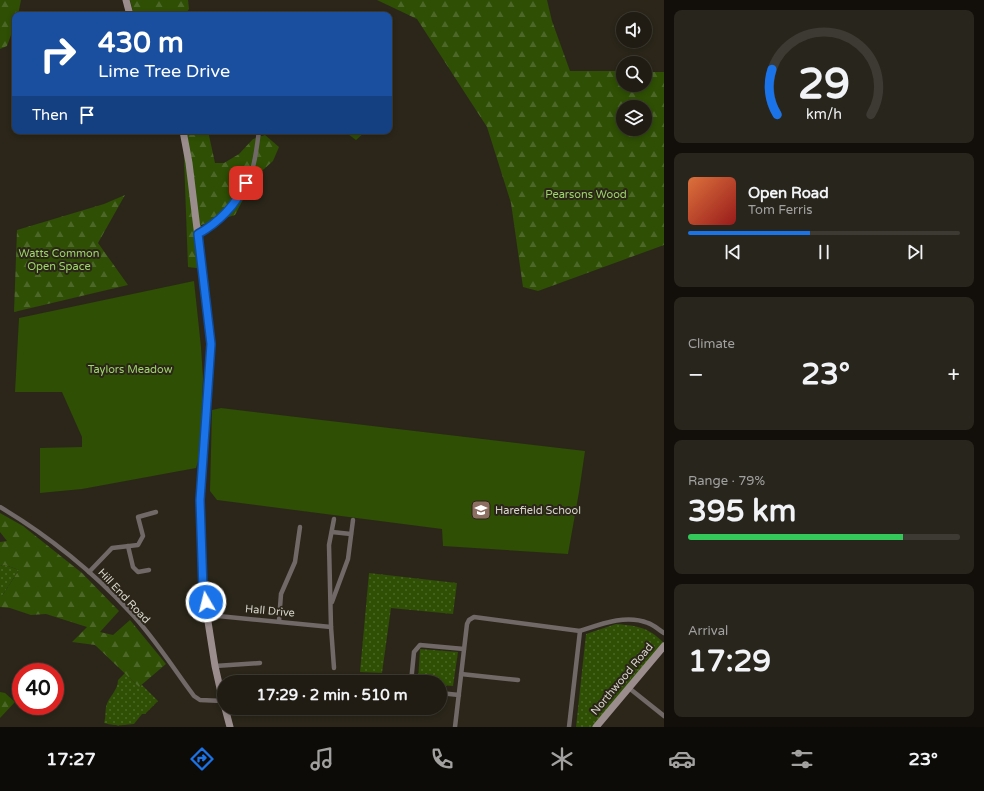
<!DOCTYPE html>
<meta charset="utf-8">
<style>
:root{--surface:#201c13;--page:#28251c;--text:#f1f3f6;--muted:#a2a1a0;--line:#3d3a33;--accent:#1a73e8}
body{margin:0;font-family:"Varela Round",sans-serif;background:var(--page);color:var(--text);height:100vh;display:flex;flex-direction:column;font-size:15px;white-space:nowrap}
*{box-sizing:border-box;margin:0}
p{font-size:13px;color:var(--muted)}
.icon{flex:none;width:22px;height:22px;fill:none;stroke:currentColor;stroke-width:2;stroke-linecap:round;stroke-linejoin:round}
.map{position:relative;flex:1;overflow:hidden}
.drawer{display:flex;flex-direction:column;gap:10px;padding:10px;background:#120f0a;width:320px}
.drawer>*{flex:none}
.guide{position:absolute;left:12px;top:12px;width:380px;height:122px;border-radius:8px;box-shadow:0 2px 6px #0003,0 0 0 1px var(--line);background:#1a4fa0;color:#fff;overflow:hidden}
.buttons{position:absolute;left:616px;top:12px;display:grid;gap:8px}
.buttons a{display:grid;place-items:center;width:36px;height:36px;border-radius:50%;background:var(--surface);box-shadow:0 2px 6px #0003,0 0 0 1px var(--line);font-size:20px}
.speed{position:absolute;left:12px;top:663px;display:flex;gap:8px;font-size:20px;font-weight:700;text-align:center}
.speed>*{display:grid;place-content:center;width:52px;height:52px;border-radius:50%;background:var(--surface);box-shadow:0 2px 6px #0003,0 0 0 1px var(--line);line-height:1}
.speed .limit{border:6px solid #d22;background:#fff;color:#111}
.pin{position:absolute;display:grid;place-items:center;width:34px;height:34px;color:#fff;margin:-17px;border-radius:8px;box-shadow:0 2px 6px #0006}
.me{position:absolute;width:44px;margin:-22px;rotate:352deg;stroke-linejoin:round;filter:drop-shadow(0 0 3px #0008)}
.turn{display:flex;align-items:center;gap:14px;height:84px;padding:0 20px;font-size:18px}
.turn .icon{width:52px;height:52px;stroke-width:2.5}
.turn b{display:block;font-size:28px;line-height:34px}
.then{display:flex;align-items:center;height:38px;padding:0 20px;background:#0003;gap:8px;font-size:15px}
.big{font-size:30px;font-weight:700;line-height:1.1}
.drawer .tile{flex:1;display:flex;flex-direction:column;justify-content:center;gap:6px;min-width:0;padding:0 14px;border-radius:8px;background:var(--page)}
.drawer .dial{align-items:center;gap:0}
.dial svg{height:104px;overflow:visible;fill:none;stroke:var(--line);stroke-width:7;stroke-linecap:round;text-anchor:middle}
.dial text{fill:var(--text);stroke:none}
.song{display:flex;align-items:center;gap:12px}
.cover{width:48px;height:48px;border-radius:6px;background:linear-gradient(135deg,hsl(20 70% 55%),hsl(0 70% 35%))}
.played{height:4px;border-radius:2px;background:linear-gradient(90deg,var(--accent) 45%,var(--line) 45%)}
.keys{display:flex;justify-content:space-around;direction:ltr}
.heat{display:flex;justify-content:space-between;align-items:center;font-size:22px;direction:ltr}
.charge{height:6px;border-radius:3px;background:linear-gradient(90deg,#34c759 79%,var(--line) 0)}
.trip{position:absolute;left:217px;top:675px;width:230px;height:40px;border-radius:20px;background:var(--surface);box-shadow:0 2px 6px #0003,0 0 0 1px var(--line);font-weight:700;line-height:40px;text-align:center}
.menu{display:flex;height:64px;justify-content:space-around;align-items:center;background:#0d0b08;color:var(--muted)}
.menu .icon{width:28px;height:28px}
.menu .current{color:var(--accent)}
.menu b{font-size:18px;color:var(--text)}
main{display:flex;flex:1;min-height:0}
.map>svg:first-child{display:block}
</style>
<main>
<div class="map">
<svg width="664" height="727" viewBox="0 0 664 727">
<defs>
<pattern id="grass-dots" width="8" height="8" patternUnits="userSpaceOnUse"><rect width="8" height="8" fill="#2e4f04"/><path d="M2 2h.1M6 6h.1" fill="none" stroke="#4c6727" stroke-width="1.8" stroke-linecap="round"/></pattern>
<pattern id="forest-firs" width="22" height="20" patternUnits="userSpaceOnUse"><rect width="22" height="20" fill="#2e4f04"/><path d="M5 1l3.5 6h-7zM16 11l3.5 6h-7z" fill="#4c6727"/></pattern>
</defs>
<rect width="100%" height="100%" fill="#2b2619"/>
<!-- grass -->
<g fill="url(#grass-dots)">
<polygon points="5,565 19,570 2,596 0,596 0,566"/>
<polygon points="369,573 457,583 453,614 391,608 382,673 360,672"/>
<path d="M616,624C638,626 648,627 664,643V644L595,727H576L586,634Z"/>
<polygon points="420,649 458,652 453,686 440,685 440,682 418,682"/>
<path d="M125,673L139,687L142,685L158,701L145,714H142L134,724C120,725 119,727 104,723C106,717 105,713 106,707C108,697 118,691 118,680Z"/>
</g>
<!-- forest -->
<g fill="url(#forest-firs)" fill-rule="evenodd">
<polygon points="0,0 21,0 18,15 15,15 15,24 7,46 0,49"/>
<polygon points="130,0 188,0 189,9 185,15 134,15"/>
<path d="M377,0H547L552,21L570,71H623V85H645V72H664V245L538,291L523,287L511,203L487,127L417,19ZM623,107H645V129H623Z"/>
<polygon points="183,131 208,131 215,163 224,163 239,154 253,139 265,135 279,147 273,161 255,177 235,215 201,225 204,269 188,267"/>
<polygon points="344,131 366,131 356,140"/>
<polygon points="125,195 98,243 128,285 14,312 17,230 104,204"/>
<polygon points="0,513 23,526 82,573 119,611 100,632 113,635 130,620 166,664 139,687 95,645 72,642 87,627 46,614 31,615 10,608 0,607 0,596 2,596 19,570 5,565 0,566 0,542 7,541 0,532"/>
<polygon points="0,692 5,693 15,702 0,718"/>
</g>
<!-- park -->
<g fill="#2e4f04">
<polygon points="194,281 201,347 203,378 200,455 196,468 82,489 40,493 40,448 82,447 82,437 62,392 15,392 19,318"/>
<polygon points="221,408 585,451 579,492 568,554 443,546 442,529 217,500 210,491 212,410"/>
</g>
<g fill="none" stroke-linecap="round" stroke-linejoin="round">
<!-- street -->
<g stroke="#716868" stroke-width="4.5">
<path d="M198,234C221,221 245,197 252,170C256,158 257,144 259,131"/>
<path d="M0,507C47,535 92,571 130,612C154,637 173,668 194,696L200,700L223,701"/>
<polyline points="332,532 351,534"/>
<polyline points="128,546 133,567 138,572 149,570"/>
<polyline points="89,572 112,548 138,545 143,536 138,517 156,512"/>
<polyline points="332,602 348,559 353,520"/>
<polyline points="208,615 331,627"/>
<polyline points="279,621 281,594 295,562 300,527"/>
<polyline points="215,666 260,663"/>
<polyline points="334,668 331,627 329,545 334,519"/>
<polyline points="461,674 518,680"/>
<polyline points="411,682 414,652 420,645 464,649"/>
<polyline points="629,688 664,716"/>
<polyline points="440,693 459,695"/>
<polyline points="455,727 467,624 469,620 474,617 580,631"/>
<path d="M569,727L580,631C601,624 626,614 648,623C654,625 659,630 664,633"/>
</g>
<!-- secondary -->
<g stroke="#9b8d8d" stroke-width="7">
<polyline points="126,0 130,15"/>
<polyline points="183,131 189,163 211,344 200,500 203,590 215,666 224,706"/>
<polyline points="225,708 230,727"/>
<polyline points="596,727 664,646"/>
</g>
</g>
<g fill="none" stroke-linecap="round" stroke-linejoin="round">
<!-- route casing -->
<g stroke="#114b97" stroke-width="10">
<path id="route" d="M206,602L203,590L200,500L211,344L198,234C218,223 236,205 246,183"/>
</g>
<!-- route -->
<use href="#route" stroke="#1a73e8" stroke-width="7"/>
</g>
<!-- icons -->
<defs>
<g id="school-square" transform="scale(1)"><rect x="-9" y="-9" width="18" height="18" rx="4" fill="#8d6e63" stroke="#2b2619"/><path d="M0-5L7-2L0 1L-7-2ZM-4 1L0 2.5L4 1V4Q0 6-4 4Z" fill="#fff"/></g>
</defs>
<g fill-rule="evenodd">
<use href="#school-square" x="481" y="510"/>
</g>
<g text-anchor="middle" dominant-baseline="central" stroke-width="4" stroke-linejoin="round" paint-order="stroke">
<!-- park labels -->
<g font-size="11" fill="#9dd56a" stroke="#2b2619">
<text x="586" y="194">Pearsons Wood</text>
<text x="59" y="253">Watts Common<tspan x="59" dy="13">Open Space</tspan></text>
<text x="130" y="369">Taylors Meadow</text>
</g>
<!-- poi labels -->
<g font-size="11" fill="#d7d4cc" stroke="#2b2619" text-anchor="start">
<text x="495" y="510">Harefield School</text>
</g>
<!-- street labels -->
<g font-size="11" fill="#d7d4cc" stroke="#2b2619">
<text transform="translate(124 596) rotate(47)">Hill End Road</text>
<text transform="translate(270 611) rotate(5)">Hall Drive</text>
<text transform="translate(622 679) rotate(-50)">Northwood Road</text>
</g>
</g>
</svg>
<div class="buttons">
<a><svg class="icon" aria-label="sound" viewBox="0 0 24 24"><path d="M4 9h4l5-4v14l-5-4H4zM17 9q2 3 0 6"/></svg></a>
<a><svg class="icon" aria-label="search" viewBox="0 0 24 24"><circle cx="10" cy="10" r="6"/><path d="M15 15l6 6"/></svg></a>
<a><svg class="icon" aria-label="layers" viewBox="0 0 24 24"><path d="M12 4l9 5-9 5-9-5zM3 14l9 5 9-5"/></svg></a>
</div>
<div class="speed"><div class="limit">40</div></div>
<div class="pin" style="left:246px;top:183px;background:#d93025"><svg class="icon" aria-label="arrive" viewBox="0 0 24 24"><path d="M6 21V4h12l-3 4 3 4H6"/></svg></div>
<svg class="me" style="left:206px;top:602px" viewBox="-20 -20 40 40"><circle r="17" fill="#1a73e8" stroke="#fff" stroke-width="3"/><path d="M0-11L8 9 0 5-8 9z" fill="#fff"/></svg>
<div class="trip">17:29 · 2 min · 510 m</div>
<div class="guide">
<div class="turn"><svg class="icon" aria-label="right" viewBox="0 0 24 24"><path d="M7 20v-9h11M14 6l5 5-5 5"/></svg><div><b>430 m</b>Lime Tree Drive</div></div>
<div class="then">Then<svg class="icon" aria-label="arrive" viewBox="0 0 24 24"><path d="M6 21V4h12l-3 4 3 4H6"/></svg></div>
</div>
</div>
<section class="drawer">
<div class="tile dial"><svg viewBox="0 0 100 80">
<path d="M14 69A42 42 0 1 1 86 69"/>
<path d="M14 69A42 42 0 0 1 10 34" stroke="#1a73e8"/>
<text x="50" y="56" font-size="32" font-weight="700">29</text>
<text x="50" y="72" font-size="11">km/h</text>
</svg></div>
<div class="tile">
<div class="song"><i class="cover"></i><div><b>Open Road</b><p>Tom Ferris</p></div></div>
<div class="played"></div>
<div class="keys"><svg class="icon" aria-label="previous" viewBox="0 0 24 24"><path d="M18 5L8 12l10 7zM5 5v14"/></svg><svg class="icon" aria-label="pause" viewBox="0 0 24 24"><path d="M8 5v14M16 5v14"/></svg><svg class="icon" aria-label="next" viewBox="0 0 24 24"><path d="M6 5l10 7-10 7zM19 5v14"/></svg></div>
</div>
<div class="tile"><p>Climate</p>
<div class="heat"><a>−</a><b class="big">23°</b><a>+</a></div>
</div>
<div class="tile"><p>Range · 79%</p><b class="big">395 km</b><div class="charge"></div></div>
<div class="tile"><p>Arrival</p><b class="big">17:29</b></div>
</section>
</main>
<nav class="menu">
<b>17:27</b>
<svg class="icon current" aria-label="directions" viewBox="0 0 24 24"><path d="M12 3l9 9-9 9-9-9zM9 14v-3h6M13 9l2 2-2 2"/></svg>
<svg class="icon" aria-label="music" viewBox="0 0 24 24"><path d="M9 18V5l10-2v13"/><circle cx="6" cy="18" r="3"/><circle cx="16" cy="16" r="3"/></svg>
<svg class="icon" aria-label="phone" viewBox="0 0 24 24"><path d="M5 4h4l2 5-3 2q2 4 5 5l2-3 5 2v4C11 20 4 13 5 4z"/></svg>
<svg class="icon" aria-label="climate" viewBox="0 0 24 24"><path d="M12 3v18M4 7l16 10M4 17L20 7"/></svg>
<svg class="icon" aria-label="car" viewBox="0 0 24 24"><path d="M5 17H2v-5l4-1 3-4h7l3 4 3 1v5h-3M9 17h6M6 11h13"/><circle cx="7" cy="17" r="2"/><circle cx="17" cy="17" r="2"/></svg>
<svg class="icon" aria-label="filters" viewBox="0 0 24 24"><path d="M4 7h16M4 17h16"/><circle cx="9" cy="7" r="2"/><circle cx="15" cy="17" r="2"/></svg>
<b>23°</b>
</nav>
